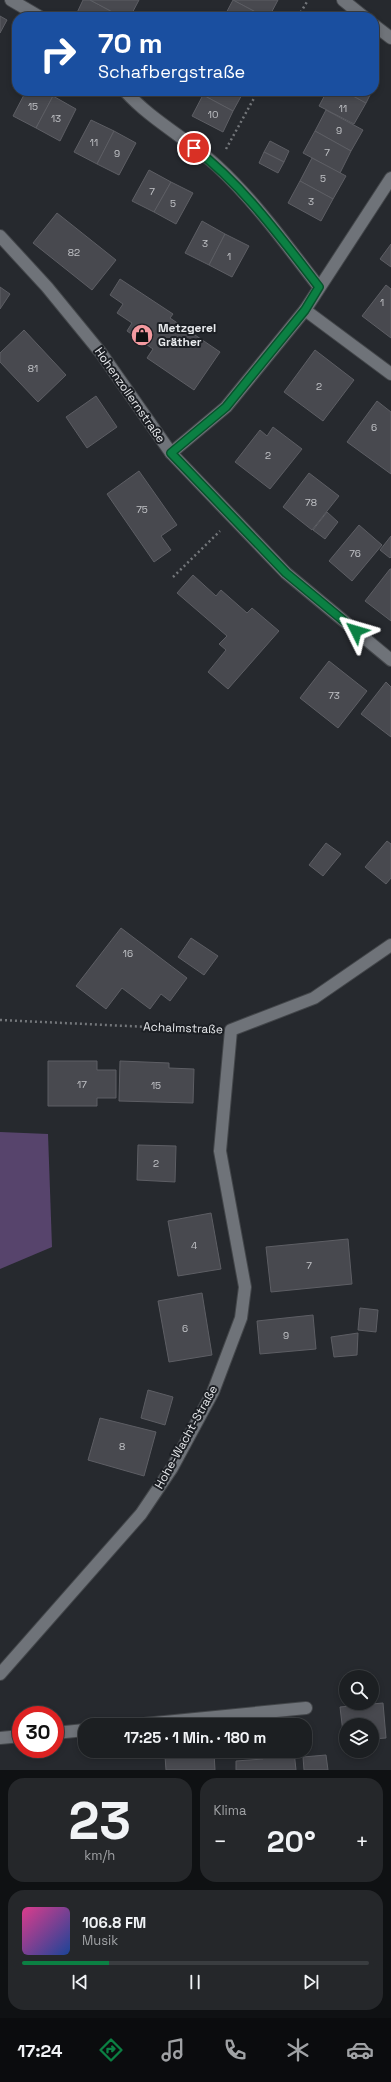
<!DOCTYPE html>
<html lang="de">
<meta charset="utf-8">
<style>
:root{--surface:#1c1f22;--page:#25272a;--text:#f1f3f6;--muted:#a0a2a5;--line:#3a3d40;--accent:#0b8043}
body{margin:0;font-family:"Space Grotesk",sans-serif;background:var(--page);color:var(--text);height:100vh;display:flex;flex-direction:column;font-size:15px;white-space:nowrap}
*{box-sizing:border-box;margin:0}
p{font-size:13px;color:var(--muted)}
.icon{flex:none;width:22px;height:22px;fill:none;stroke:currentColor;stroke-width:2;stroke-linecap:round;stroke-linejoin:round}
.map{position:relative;height:1770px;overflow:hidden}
.details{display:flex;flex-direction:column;gap:8px;padding:8px;background:#0f1113;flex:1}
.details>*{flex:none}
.guide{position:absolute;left:12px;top:12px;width:367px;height:84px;border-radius:16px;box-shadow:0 2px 6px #0003,0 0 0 1px var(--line);background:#1a4fa0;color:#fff;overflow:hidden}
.tools{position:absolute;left:339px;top:1670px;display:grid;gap:8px}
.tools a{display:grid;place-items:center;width:40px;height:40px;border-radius:50%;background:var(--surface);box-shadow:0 2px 6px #0003,0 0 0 1px var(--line);font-size:20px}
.speed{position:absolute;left:12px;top:1706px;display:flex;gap:8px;font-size:20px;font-weight:700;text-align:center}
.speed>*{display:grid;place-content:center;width:52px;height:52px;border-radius:50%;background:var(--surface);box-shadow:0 2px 6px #0003,0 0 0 1px var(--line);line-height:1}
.speed .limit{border:6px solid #d22;background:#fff;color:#111}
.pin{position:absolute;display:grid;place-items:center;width:34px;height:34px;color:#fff;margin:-17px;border:2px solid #fff;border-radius:50%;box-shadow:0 1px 4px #0007}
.me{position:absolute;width:44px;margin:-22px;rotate:310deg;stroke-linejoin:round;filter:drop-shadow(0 0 3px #0008)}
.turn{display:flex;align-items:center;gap:14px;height:84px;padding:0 20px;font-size:18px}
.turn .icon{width:52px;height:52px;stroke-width:2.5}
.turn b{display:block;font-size:28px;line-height:34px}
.big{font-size:30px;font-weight:800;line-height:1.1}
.details .widget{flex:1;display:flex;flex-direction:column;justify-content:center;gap:6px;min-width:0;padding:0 14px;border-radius:16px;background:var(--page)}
.details .dial{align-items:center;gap:0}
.dial b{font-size:52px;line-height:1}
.song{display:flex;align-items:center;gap:12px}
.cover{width:48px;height:48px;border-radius:6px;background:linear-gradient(135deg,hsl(330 70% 55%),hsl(220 70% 35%))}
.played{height:4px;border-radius:2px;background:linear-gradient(90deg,var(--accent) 25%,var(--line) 25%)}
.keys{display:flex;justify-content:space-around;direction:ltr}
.heat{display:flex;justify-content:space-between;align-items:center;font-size:22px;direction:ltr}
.details .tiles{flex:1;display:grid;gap:8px;grid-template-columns:1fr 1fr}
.widget:last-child{grid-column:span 2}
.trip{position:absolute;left:78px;top:1718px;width:234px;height:40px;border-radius:16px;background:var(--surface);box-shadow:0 2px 6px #0003,0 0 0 1px var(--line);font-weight:800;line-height:40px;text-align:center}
.tabs{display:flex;height:64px;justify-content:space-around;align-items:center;background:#0b0c0e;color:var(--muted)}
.tabs .icon{width:28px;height:28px}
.tabs .active{color:var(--accent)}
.tabs b{font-size:18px;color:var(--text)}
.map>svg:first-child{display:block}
</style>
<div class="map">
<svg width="391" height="1770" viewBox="0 0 391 1770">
<rect width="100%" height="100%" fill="#26292e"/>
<!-- green -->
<polygon fill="#57446c" points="0,1132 48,1134 52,1247 0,1269"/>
<!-- building -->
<g fill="#48494f" stroke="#5d5e64">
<polygon points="83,0 90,0 122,17 75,17"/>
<polygon points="90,0 139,0 130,17 122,17"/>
<polygon points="233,0 278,0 269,17 265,17"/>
<polygon points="233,0 265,17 224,17"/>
<polygon points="0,16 7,20 0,33"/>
<polygon points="26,91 43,91 53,96 36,128 13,116"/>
<polygon points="205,91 244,91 233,111 203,95"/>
<polygon points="327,91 344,91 366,103 354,124 319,106"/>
<polygon points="344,91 372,91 366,103"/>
<polygon points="203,95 233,111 223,132 192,116"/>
<polygon points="53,96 76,109 60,141 36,128"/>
<polygon points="326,110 363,130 351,151 315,131"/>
<polygon points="91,120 114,131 97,164 74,152"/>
<polygon points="114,131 136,143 119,175 97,164"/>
<polygon points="315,131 351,151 340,173 303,153"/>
<polygon points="270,141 289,151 284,162 264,152"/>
<polygon points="264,152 284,162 278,173 259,163"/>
<polygon points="312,158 346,176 333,199 300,181"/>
<polygon points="149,170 171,182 154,212 132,201"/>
<polygon points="300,181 333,199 321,221 288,203"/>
<polygon points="171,182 193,193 176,224 154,212"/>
<polygon points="57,213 116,260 92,290 33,243"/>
<polygon points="202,221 225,234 209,265 185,253"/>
<polygon points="225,234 249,246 232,277 209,265"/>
<polygon points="391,244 391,267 380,259"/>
<polygon points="120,279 173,314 170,318 220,352 194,390 147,358 153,349 127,331 132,323 117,313 123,304 110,295"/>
<polygon points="386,285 391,289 391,338 362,316"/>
<polygon points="0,287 10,294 0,309"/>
<polygon points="24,330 66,375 38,402 0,362 0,353"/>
<polygon points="315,350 354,380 323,421 284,392"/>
<polygon points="96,396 117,427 87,448 66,417"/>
<polygon points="377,401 391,412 391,474 347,442"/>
<polygon points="273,427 302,449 270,489 235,462 260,430 267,436"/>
<polygon points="139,471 177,525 161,536 171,550 154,562 107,494"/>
<polygon points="309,473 339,496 312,530 283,507"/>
<polygon points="327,512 338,522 325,539 313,530"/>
<polygon points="359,525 382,545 352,581 329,561"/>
<polygon points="391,536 391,557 390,558 380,550"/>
<polygon points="390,569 391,569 391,621 365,601"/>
<polygon points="193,575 216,596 221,590 247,613 252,608 279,631 228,689 208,672 226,650 219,644 227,636 177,593"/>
<polygon points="329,661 367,691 338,728 300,698"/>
<polygon points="386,682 391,687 391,737 361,714"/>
<polygon points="387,841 391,844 391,878 386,884 365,867"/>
<polygon points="326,843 341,854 323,876 309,865"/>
<polygon points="121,928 187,978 170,1001 161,994 150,1009 122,988 106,1009 76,986"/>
<polygon points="191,938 218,956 204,975 178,957"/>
<polygon points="48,1061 97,1061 97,1070 116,1070 116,1098 97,1098 97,1106 48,1106"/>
<polygon points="120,1061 169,1063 169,1068 194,1069 193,1103 119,1101"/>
<polygon points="138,1145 176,1146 175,1182 137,1180"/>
<polygon points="211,1213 221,1269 178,1276 168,1221"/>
<polygon points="348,1239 352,1284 271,1292 266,1247"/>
<polygon points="202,1293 212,1355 169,1362 158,1301"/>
<polygon points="360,1308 378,1310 376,1332 358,1330"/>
<polygon points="313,1315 316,1349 260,1354 257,1321"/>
<polygon points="358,1333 357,1355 334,1357 331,1337"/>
<polygon points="148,1390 173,1397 165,1425 141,1418"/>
<polygon points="100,1418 156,1432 144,1476 88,1460"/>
<polygon points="383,1703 386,1738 372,1739 372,1725 346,1725 346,1741 344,1741 340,1707"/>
<polygon points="262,1751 294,1751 296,1770 236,1770 236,1761 263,1759"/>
<polygon points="214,1753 215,1770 166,1770 165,1756"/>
<polygon points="326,1755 328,1770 304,1770 303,1757"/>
</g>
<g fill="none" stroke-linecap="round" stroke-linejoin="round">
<!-- street casing -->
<g stroke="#43464a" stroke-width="14">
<g id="street">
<polyline points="11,0 40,17"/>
<polyline points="343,0 364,17"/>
<polyline points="374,25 391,38"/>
<path d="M125,91C152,121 188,139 217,166C256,202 287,246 319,287"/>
<polyline points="0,236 47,287 101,353 171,453 286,573 391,660"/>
<polyline points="305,310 391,374"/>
<polyline points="171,453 226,407 305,310 391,178"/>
<polyline points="0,1674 141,1514 172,1468 213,1392 241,1318 245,1287 220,1151 231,1030 314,998 391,945"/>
<polyline points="134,1725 306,1708"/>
<polyline points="55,1733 85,1730"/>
<polyline points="0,1738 21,1736"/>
</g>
</g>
<!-- path -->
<g stroke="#73767a" stroke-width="2.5" stroke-dasharray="2 3" stroke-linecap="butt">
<polyline points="298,17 308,0"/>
<polyline points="226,149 258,91"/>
<polyline points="173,577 220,531"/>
<polyline points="0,1020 213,1030"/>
</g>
<!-- street -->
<use href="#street" stroke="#6f7379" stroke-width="12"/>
</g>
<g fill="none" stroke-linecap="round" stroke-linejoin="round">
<!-- route casing -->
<g stroke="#07532c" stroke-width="10">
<path id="route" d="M194,148C244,186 281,238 319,287L305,310L226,407L171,453L286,573L356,631"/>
</g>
<!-- route -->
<use href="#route" stroke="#0b8043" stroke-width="7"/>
</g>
<!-- icons -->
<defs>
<g id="shop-disc" transform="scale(1.15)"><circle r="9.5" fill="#f49aa0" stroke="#1c1f24"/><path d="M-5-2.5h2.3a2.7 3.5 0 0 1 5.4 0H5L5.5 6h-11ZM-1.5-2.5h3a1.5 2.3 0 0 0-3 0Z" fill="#111"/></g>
</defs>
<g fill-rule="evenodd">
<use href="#shop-disc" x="142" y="335"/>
</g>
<g text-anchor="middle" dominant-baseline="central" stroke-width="4" stroke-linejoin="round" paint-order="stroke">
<!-- number labels -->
<g font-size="10" fill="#c0c2c6">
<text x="33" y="106">15</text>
<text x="343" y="108">11</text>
<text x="213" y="114">10</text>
<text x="56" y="118">13</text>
<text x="339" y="130">9</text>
<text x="94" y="142">11</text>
<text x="327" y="152">7</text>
<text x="117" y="153">9</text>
<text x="323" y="178">5</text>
<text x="152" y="191">7</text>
<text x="311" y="201">3</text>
<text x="173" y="203">5</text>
<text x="205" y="243">3</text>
<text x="74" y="252">82</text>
<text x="229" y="256">1</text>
<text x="382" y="302">1</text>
<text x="33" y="368">81</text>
<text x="319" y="386">2</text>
<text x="374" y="427">6</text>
<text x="268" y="455">2</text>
<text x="311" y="502">78</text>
<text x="142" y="509">75</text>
<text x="355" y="553">76</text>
<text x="334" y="695">73</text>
<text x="128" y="953">16</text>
<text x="82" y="1084">17</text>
<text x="156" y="1085">15</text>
<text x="156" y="1163">2</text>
<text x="194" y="1245">4</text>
<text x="309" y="1265">7</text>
<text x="185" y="1328">6</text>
<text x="286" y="1335">9</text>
<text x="122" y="1446">8</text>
</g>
<!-- poi labels -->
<g font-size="12" font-weight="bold" fill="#e8eaed" stroke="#1c1f24" text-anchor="start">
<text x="158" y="328">Metzgerei<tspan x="158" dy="14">Gräther</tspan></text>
</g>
<!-- street labels -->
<g font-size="12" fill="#e8eaed" stroke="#1c1f24">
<text transform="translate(130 395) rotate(55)">Hohenzollernstraße</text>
<text transform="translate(183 1028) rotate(2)">Achalmstraße</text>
<text transform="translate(186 1437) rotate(-61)">Hohe-Wacht-Straße</text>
</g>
</g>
</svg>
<div class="tools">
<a><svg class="icon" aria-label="search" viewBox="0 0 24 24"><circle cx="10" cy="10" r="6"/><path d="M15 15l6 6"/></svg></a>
<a><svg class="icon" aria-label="layers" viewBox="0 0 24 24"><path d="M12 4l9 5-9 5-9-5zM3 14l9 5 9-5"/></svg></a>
</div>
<div class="speed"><div class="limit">30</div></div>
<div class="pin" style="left:194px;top:148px;background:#d93025"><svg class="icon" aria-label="arrive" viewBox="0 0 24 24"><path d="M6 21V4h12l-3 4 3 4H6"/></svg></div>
<svg class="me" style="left:356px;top:631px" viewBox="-20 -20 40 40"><path d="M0-17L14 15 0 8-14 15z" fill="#0b8043" stroke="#fff" stroke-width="4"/></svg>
<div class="trip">17:25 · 1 Min. · 180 m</div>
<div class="guide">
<div class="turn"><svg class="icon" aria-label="right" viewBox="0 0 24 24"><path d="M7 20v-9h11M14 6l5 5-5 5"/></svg><div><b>70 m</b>Schafbergstraße</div></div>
</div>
</div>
<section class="details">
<div class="tiles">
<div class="widget dial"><b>23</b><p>km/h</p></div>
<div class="widget"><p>Klima</p>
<div class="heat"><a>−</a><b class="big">20°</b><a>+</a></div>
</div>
<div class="widget">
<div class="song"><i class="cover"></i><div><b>106.8 FM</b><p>Musik</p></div></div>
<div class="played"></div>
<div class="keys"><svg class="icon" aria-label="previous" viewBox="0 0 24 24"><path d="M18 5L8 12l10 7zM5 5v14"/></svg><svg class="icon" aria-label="pause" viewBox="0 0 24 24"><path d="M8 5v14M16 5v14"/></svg><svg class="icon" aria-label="next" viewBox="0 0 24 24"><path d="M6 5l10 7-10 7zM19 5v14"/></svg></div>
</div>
</div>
</section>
<nav class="tabs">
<b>17:24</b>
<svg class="icon active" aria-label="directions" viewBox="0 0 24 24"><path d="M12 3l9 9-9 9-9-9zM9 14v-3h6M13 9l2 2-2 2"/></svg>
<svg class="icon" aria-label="music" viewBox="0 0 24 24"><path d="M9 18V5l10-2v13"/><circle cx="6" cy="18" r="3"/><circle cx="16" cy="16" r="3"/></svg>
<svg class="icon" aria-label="phone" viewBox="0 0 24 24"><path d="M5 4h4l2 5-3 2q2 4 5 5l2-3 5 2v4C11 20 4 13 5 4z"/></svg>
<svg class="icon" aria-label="climate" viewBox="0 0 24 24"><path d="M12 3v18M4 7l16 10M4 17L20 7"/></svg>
<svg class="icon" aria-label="car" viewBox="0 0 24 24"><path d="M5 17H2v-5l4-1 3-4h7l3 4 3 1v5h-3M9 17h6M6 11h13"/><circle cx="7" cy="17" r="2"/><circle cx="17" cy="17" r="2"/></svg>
</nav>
